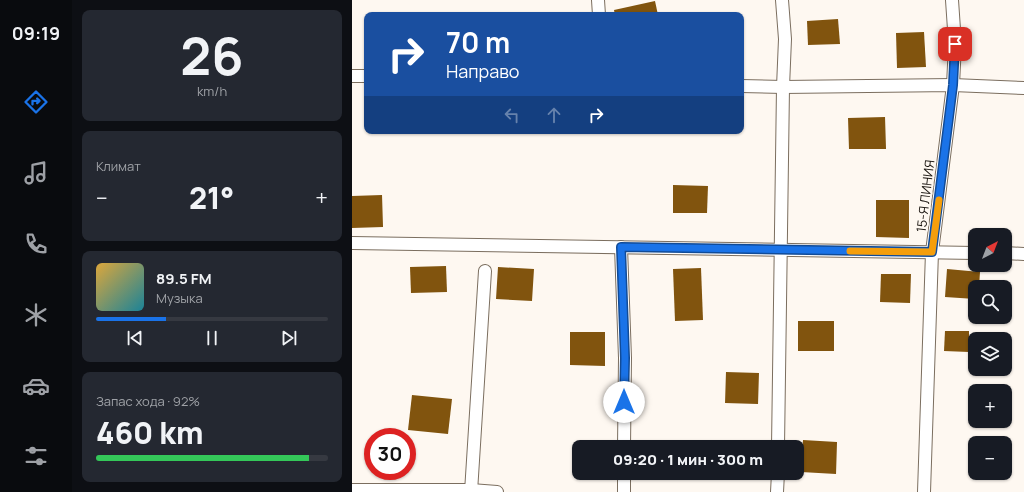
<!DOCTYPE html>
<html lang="ru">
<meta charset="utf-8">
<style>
:root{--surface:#171b24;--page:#242831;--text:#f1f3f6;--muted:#9ea1a6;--line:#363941;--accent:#1a73e8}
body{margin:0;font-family:Manrope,sans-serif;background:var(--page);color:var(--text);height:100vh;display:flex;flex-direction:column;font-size:15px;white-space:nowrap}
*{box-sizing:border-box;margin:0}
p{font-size:13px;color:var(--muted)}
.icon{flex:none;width:22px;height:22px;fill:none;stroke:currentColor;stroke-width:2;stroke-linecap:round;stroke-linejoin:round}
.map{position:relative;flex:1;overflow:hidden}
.sheet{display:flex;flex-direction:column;gap:10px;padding:10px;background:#0d0f14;width:280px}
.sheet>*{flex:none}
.top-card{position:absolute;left:12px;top:12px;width:380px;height:122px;border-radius:8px;box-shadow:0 1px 3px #0004;background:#1a4fa0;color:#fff;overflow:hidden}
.needle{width:26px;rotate:42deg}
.controls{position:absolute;left:616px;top:228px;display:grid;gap:8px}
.controls a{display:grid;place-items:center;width:44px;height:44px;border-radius:8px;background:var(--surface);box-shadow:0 1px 3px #0004;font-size:20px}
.speed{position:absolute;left:12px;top:428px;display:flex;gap:8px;font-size:20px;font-weight:700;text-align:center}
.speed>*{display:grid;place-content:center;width:52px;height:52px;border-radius:50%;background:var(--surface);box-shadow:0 1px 3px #0004;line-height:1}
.speed .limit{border:6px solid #d22;background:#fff;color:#111}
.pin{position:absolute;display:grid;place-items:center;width:34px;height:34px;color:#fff;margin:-17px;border-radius:8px;box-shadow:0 2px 6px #0006}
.me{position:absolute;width:44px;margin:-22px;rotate:0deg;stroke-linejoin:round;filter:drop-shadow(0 0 3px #0008)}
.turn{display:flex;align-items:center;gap:14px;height:84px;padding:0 16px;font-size:18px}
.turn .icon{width:52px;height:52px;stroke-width:2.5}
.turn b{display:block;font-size:28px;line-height:34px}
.lanes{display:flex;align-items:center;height:38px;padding:0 16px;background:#0003;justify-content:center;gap:20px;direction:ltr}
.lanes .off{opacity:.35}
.big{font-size:30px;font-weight:800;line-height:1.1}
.sheet .tile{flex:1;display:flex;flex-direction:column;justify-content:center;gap:6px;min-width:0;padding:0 14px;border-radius:8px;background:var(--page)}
.sheet .dial{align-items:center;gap:0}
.dial b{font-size:52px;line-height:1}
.song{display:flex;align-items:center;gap:12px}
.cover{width:48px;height:48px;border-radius:6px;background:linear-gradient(135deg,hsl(40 70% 55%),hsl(190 70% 35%))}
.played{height:4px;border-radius:2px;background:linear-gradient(90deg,var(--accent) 30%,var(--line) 30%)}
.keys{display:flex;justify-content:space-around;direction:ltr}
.heat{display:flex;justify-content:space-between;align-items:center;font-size:22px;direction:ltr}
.charge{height:6px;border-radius:3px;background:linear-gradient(90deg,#34c759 92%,var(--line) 0)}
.trip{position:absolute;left:220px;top:440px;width:232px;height:40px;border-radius:8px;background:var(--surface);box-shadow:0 1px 3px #0004;font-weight:800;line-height:40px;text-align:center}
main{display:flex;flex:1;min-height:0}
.dock{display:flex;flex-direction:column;width:72px;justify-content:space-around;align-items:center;background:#090b0e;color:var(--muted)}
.dock .icon{width:28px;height:28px}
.dock .current{color:var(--accent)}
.dock b{font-size:18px;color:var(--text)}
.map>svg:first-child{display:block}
</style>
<main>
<nav class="dock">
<b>09:19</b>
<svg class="icon current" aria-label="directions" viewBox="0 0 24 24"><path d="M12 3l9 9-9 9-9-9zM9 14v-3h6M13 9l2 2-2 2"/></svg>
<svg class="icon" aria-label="music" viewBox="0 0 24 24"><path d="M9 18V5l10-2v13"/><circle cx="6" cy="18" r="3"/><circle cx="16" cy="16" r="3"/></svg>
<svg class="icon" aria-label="phone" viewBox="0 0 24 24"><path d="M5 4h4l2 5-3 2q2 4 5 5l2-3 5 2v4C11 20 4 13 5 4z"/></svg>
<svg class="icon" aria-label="climate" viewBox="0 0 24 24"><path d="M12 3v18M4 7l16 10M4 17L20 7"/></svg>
<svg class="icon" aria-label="car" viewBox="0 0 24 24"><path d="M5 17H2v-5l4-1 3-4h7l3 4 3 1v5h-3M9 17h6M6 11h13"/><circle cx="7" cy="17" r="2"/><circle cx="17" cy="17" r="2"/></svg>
<svg class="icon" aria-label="filters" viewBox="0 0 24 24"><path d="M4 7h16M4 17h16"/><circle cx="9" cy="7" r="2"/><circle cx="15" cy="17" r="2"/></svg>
</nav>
<section class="sheet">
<div class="tile dial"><b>26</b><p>km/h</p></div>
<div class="tile"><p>Климат</p>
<div class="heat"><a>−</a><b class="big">21°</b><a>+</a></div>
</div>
<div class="tile">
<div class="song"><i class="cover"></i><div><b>89.5 FM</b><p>Музыка</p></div></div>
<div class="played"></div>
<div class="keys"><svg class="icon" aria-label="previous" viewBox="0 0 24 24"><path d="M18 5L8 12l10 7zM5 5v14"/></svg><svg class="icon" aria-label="pause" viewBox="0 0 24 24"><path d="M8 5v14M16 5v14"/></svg><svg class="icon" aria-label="next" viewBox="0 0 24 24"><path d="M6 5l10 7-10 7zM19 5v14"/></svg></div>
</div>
<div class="tile"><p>Запас хода · 92%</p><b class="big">460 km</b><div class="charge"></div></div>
</section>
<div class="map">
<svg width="672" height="492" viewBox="0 0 672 492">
<rect width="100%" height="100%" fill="#fef8f1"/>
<!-- building -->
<g fill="#81540e">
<polygon points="303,1 306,15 263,15 262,10"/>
<polygon points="486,19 488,44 456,45 455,21"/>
<polygon points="572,32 574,67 545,68 544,33"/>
<polygon points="533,117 534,149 497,149 496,118"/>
<polygon points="321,185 356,186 355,213 321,213"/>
<polygon points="30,195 31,227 0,228 0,196"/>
<polygon points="524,200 557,200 557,238 524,237"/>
<polygon points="94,266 95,292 59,293 58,267"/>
<polygon points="146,267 182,269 180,301 144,299"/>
<polygon points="349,268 351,320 323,321 321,269"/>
<polygon points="595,269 628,272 627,287 623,287 623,299 593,297"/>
<polygon points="529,274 559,274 558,303 528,302"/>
<rect x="446" y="321" width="36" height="30"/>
<polygon points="593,331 617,331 617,352 592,351"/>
<polygon points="218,332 253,332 253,366 218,365"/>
<polygon points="374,372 407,373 406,404 373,403"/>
<polygon points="60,395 100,399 96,434 56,430"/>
<polygon points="451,440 485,442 484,474 449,472"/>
</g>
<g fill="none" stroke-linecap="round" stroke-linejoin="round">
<!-- minor casing -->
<g stroke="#7b6e5f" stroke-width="14">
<g id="minor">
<polyline points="246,0 247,15"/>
<polyline points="0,76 15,76"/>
<polyline points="389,86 431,87 601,85 672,88"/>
<polyline points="0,243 623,253"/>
<polyline points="269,247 273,358 272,447"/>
<polyline points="653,253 672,254"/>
<polyline points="426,447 431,87 433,39 430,0"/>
<polyline points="0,490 119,490 145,492"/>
<polyline points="119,492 133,271"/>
<polyline points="272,492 272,473"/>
<polyline points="425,492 426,473"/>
<polyline points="572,492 580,252 601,85 603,44 600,0"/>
</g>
</g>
<!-- minor -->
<use href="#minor" stroke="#fff" stroke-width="12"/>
</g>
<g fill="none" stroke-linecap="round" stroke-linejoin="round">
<!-- route casing -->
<g stroke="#114b97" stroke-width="10">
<polyline id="route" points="272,402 273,358 269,247 580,252 601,85 603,44"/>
</g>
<!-- route -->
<use href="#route" stroke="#1a73e8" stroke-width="7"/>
<!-- slow -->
<polyline stroke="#f59e0b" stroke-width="7" points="498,251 580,252 587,200"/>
</g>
<g text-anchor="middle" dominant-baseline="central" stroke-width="4" stroke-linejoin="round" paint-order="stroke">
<!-- street labels -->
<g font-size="13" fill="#18130e" stroke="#fef8f1">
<text transform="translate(573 196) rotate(-83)">15-Я ЛИНИЯ</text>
</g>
</g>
</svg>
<div class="controls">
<a><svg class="needle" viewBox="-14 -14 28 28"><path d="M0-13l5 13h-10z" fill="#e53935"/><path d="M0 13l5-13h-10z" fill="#9ea1a6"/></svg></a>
<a><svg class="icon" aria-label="search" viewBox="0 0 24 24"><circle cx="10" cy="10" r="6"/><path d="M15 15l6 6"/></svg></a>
<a><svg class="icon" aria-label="layers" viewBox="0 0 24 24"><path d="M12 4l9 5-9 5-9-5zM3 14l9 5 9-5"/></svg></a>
<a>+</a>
<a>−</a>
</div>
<div class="speed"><div class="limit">30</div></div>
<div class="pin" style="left:603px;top:44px;background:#d93025"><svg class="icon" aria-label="arrive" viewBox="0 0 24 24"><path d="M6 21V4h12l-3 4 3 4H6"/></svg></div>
<svg class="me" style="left:272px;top:402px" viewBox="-20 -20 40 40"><circle r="19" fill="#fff"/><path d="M0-13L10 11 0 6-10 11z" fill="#1a73e8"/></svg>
<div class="trip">09:20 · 1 мин · 300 m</div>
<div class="top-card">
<div class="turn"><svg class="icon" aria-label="right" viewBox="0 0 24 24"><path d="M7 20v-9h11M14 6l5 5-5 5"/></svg><div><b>70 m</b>Направо</div></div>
<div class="lanes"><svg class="icon off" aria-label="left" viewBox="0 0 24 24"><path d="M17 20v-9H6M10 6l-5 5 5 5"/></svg><svg class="icon off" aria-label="ahead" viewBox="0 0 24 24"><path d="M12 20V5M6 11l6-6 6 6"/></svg><svg class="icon" aria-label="right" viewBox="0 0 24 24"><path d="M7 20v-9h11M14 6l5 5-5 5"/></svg></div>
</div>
</div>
</main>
